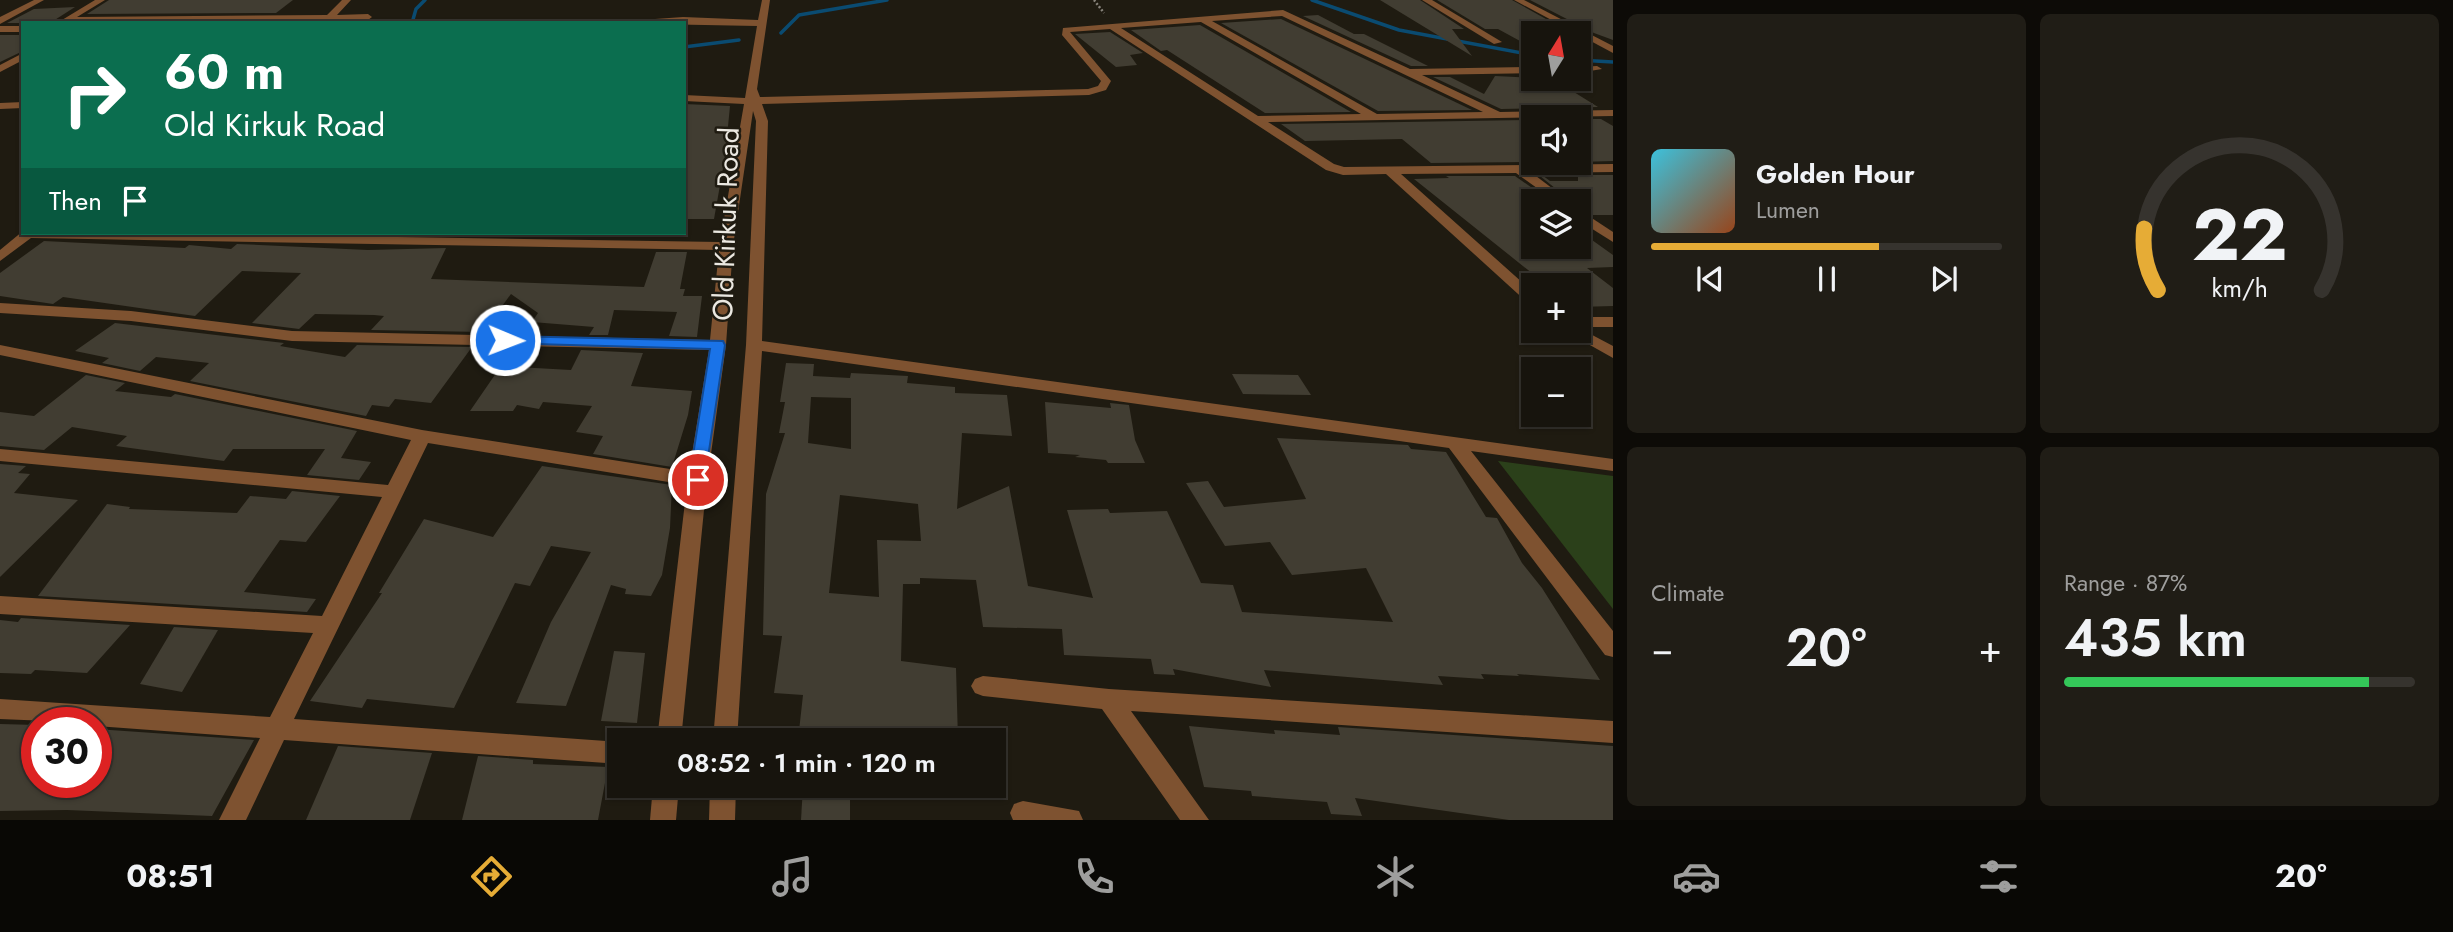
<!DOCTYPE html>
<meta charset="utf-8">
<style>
:root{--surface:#17140d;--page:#201d16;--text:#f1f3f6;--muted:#9e9e9d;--line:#36332e;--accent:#e6ac36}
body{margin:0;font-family:Jost,sans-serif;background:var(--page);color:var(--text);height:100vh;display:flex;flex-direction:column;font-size:26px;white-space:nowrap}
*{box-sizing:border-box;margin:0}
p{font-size:23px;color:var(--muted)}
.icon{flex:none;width:38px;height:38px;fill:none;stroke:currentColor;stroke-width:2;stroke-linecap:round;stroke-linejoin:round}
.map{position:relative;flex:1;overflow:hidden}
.panel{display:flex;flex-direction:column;gap:14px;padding:14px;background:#0d0b07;width:840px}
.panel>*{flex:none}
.banner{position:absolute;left:21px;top:21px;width:665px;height:214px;border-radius:0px;box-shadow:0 2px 5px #0004,0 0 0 2px var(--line);background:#0b6e4f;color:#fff;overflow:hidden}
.needle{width:46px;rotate:11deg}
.fabs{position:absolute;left:1521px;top:21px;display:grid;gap:14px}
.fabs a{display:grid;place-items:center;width:70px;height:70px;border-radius:0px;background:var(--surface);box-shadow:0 2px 5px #0004,0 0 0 2px var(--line);font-size:35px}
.speed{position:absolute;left:21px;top:707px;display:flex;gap:14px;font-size:35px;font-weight:700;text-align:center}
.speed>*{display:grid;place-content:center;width:91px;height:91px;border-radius:50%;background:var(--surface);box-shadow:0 2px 5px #0004,0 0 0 2px var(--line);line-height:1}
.speed .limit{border:10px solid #d22;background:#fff;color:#111}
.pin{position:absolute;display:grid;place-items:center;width:60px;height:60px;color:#fff;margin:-30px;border:4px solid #fff;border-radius:50%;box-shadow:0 2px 7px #0007}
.me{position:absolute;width:77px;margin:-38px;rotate:91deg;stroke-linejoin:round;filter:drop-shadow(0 0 5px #0008)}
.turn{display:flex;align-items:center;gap:24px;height:147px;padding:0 28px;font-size:32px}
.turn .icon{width:91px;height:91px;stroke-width:2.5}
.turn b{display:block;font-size:49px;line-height:60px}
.then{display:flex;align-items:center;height:66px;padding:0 28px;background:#0003;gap:14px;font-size:26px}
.big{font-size:52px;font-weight:600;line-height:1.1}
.panel .card{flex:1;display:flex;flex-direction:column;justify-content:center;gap:10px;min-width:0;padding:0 24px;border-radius:10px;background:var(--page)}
.panel .dial{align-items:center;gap:0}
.dial svg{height:182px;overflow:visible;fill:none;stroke:var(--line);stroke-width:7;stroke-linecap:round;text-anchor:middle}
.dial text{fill:var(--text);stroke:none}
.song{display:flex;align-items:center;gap:21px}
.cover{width:84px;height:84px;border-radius:10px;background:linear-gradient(135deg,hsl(190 70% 55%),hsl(20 70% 35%))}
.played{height:7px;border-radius:4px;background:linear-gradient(90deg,var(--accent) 65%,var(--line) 65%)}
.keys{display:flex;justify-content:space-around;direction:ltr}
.heat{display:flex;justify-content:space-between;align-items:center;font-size:38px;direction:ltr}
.charge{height:10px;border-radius:5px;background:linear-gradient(90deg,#34c759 87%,var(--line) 0)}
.panel .tiles{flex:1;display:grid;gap:14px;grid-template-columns:repeat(2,1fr)}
.trip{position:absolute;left:607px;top:728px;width:399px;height:70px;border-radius:0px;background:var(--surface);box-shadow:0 2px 5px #0004,0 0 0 2px var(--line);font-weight:600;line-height:70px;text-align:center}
.tabs{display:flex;height:112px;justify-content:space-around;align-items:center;background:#090805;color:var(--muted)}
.tabs .icon{width:49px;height:49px}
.tabs .selected{color:var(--accent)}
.tabs b{font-size:32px;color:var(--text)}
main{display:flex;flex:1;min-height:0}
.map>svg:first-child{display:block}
</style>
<main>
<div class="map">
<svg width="1613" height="820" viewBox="0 0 1613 820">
<rect width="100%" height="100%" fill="#1f1b11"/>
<!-- green -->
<polygon fill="#2b401a" points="1498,461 1613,476 1613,609"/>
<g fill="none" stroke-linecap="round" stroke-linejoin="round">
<!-- stream -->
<g stroke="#0a4b71" stroke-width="3.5">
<polyline points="1312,0 1399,30 1533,55"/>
<polyline points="412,23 416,9 425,0"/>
<polyline points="781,33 799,15 887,0"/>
<polyline points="684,47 739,40"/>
<polyline points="1578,60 1613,62"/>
</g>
</g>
<!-- building -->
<g fill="#413d32" fill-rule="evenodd">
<polygon points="109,0 293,0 276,13 87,14"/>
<polygon points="1380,0 1420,0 1464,29 1452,29 1472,56"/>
<polygon points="1437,0 1512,0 1571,33 1533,33 1533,48 1498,29 1485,29"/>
<polygon points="1530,0 1613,0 1613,40 1594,33"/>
<polygon points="75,7 50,23 7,23 34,9"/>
<polygon points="1318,15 1354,34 1364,34 1428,66 1411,66 1303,16"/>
<polygon points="1281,19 1472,110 1378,111 1221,23"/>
<polygon points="1200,25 1351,112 1265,113 1167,50 1161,51 1131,30"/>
<polygon points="1110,32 1143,53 1130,55 1137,65 1116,67 1075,34"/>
<polygon points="0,35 23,35 23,51 0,62"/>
<polygon points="1495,76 1553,79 1598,107 1501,109 1433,77 1450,77 1484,94"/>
<polygon points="684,104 730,106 725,157 714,219 684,219"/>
<polygon points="1578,119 1601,119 1613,126 1613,161 1578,162"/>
<polygon points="1533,120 1533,162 1431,163 1402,139 1305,141 1281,124"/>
<polygon points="1542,175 1550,181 1578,181 1578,175 1613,175 1613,215 1592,215 1578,207 1578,201 1571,201 1540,176"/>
<polygon points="1446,176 1515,176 1551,201 1533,201 1533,247 1578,248 1578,230 1613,255 1613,267 1587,268 1613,288 1613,306 1578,307 1578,285 1550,285 1533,274 1414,179 1449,178"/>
<polygon points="44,241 185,248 189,245 231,249 237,244 368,250 446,248 431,279 644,287 656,252 687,252 680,289 685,289 683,296 702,296 697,337 669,336 677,312 614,310 608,335 589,335 594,327 532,322 538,313 511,294 483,332 371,330 384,316 374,315 315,314 299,329 252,323 301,273 242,271 195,316 63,297 53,304 0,296 0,273"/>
<polygon points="115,323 284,343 280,346 345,357 357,345 472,347 431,403 395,399 389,407 372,405 366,416 190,381 209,363 156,357 140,371 102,363 109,358 75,351"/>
<polygon points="581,350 643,353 631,386 692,391 688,415 672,467 593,454 603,436 576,432 592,406 543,402 539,409 517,405 513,411 470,411 501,366 571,370"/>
<path d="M786,363L814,364L813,376L850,378L851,373L908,376L907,383L955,387V393L1007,395L1012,436L962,433L957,509L1009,486L1028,586L1093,598L1067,510L1108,509L1110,513L1167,511L1201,583L1233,585L1242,612L1393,622L1366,568L1292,575L1270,542L1225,546L1186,483L1208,481L1224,507L1306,499L1277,438L1408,445L1411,449L1446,452L1486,517L1497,518L1522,563L1542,588L1600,680L1517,674L1519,676L1481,674L1484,679L1438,676L1443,685L1264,670L1271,687L1173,669L1175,675L1154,674L1151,659L1064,655L1062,629L983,627L976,580L920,578V584H903L901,661L956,668L958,740H798L803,695L774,693L782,636L763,635L766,494L785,433H779L785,402H780ZM811,397L851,398V449L808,443ZM840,495L918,504L921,541L877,540L879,597L829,593Z"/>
<polygon points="1232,374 1298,375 1311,395 1243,394"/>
<polygon points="86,375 125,383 115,391 171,397 175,394 357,431 341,458 371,462 359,480 307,475 325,449 233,449 224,461 116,446 127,436 72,427 44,450 0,446 0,412 34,416"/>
<polygon points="1045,402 1111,408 1110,403 1129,405 1135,440 1145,463 1108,463 1106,460 1075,457 1080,455 1048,453"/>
<polygon points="0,464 26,466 18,473 30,474 14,493 78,500 0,577"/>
<polygon points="542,466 672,485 670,528 662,575 651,596 625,594 626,589 611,585 566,706 516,703 551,622 591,552 551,546 530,586 515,583 454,708 367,699 362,708 310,701 382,593 379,593 424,519 493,537"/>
<polygon points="292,491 340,496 306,542 280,540 244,592 316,599 307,612 38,596 107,504 130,507 129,509 237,513 250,496 286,499"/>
<polygon points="21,618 130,625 87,673 35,670 31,674 0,673 0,620 18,622"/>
<polygon points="174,627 218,630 182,692 140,684"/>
<polygon points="614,651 645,653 637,723 601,721"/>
<polygon points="0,724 37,725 37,782 96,782 96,729 254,740 212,816 67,810 0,811"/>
<polygon points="1189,726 1275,734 1274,730 1340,735 1338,727 1613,746 1613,820 1509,820 1355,798 1362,816 1331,814 1327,802 1252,796 1251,791 1204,787"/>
<polygon points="338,746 432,753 410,820 306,820"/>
<polygon points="478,756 533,760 533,764 608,767 598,820 462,820"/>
<polygon points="803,786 850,786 850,820 801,820"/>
</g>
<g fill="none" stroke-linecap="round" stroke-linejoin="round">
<!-- path -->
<polyline stroke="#88847c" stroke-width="2.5" stroke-dasharray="2 2" stroke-linecap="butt" points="1094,0 1104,13"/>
<!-- minor -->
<g fill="#7e5230" fill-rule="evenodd">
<polygon points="34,0 44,0 0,24 0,17"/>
<polygon points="95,0 105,0 77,17 327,15 342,0 351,0 337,15 368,14 372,17 368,20 329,21 66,23 62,20"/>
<path d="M762,0H770L757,89L760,97L1088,89L1098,86L1101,81L1062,35L1063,28L1283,10L1410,69L1533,67V73L1422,75L1500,112L1613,110V116L1268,122L1334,164L1344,167L1613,164V172L1532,173L1569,201H1555L1516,173L1401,174L1533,292V305L1528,303L1386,174L1343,175L1326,170L1110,29L1070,32L1111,81L1106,90L1089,95L762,104L768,121L762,341L1613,459V471L1471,451L1613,631V657L1605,655L1449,448L762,351L737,740H713L746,345L756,121L753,111L733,246L726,345L706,490L681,740H657L687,485L428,443L294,719L620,742V764L284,740L246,820H219L260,738L96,726V723L0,719V699L270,717L313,633L0,614V596L322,616L382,497L0,461V449L388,485L411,440L0,355V345L422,430L689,472L709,350L292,341L131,321L0,313V303L131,311L292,331L710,340L719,250L31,238L0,261V250L23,231L720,242L744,104L684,101V95L745,98L757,26L599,23L683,17L758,20ZM1282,16L1483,112L1377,114L1212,21ZM1201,22L1361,114L1258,116L1121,28Z"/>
<polygon points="1422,0 1432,0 1502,42 1494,44"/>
<polygon points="1514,0 1524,0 1613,46 1613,53"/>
<rect x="0" y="26" width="23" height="6"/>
<polygon points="23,53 23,60 0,72 0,65"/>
<polygon points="1578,67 1597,66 1602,69 1578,73"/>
<polygon points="23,102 23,108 0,109 0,103"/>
<polygon points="1578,209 1613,232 1613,242 1578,220"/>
<rect x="1578" y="317" width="35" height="10"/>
<polygon points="1579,328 1613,346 1613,358 1565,331 1578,331"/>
<polygon points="983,676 1109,689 1613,721 1613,743 1131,711 1209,820 1180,820 1102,709 983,696 975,693 971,686 975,679"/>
<polygon points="653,786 679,786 676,820 650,820"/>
<polygon points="710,786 736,786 735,820 709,820"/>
<polygon points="1023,801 1079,811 1083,820 1013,820 1010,813 1014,804"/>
</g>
</g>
<!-- route -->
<polygon fill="#1a73e8" stroke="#114b97" stroke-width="2" points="505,336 723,341 725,345 704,484 698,486 689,480 710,349 500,343 500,337"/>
<g text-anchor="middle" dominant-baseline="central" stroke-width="5" stroke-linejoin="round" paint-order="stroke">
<!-- street labels -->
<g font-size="28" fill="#ebe8e1" stroke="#1f1b11">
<text transform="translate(726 224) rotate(-88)">Old Kirkuk Road</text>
</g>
</g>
</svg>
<div class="fabs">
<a><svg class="needle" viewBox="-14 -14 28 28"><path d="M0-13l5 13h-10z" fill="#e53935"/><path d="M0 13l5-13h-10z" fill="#9e9e9d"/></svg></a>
<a><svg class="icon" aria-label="sound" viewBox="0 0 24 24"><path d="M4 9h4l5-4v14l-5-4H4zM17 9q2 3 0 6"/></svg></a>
<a><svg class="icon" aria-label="layers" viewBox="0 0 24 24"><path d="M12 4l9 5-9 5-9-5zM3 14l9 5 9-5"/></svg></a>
<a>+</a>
<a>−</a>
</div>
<div class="speed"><div class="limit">30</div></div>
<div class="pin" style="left:698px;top:480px;background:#d93025"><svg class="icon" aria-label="arrive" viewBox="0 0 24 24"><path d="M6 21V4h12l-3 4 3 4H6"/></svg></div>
<svg class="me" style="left:505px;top:340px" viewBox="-20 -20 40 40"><circle r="17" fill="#1a73e8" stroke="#fff" stroke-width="3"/><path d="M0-11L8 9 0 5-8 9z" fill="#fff"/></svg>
<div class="trip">08:52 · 1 min · 120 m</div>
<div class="banner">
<div class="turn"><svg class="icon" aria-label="right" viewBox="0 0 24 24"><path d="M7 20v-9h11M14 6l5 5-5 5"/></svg><div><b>60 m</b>Old Kirkuk Road</div></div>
<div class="then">Then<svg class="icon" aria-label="arrive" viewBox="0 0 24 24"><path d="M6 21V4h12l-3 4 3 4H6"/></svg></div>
</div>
</div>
<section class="panel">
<div class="tiles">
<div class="card">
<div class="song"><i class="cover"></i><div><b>Golden Hour</b><p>Lumen</p></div></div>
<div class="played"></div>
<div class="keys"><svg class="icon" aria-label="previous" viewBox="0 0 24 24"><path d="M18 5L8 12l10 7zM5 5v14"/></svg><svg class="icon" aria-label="pause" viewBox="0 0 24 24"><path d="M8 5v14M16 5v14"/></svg><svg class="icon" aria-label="next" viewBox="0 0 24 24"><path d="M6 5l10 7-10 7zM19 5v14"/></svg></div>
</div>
<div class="card dial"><svg viewBox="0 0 100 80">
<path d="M14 69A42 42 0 1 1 86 69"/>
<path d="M14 69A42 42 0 0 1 8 42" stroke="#e6ac36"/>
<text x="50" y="56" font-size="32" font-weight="700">22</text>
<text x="50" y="72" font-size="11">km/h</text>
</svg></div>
<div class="card"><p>Climate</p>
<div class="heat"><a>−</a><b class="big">20°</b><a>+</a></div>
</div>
<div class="card"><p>Range · 87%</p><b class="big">435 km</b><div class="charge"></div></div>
</div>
</section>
</main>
<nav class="tabs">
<b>08:51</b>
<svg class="icon selected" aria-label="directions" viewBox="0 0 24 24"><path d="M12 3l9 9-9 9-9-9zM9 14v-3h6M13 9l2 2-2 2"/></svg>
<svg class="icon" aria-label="music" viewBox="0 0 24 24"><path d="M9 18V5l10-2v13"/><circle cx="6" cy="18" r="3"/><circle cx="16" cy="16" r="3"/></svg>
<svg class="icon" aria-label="phone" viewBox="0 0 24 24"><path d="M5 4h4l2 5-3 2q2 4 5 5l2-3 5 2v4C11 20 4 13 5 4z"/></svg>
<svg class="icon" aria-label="climate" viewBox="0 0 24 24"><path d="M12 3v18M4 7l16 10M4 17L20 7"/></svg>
<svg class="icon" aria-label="car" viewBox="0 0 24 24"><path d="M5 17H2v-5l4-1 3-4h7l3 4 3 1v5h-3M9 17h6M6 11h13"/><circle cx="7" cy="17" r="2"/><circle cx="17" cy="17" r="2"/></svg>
<svg class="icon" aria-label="filters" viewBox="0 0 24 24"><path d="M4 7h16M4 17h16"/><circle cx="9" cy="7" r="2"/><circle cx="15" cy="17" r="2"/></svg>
<b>20°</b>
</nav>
